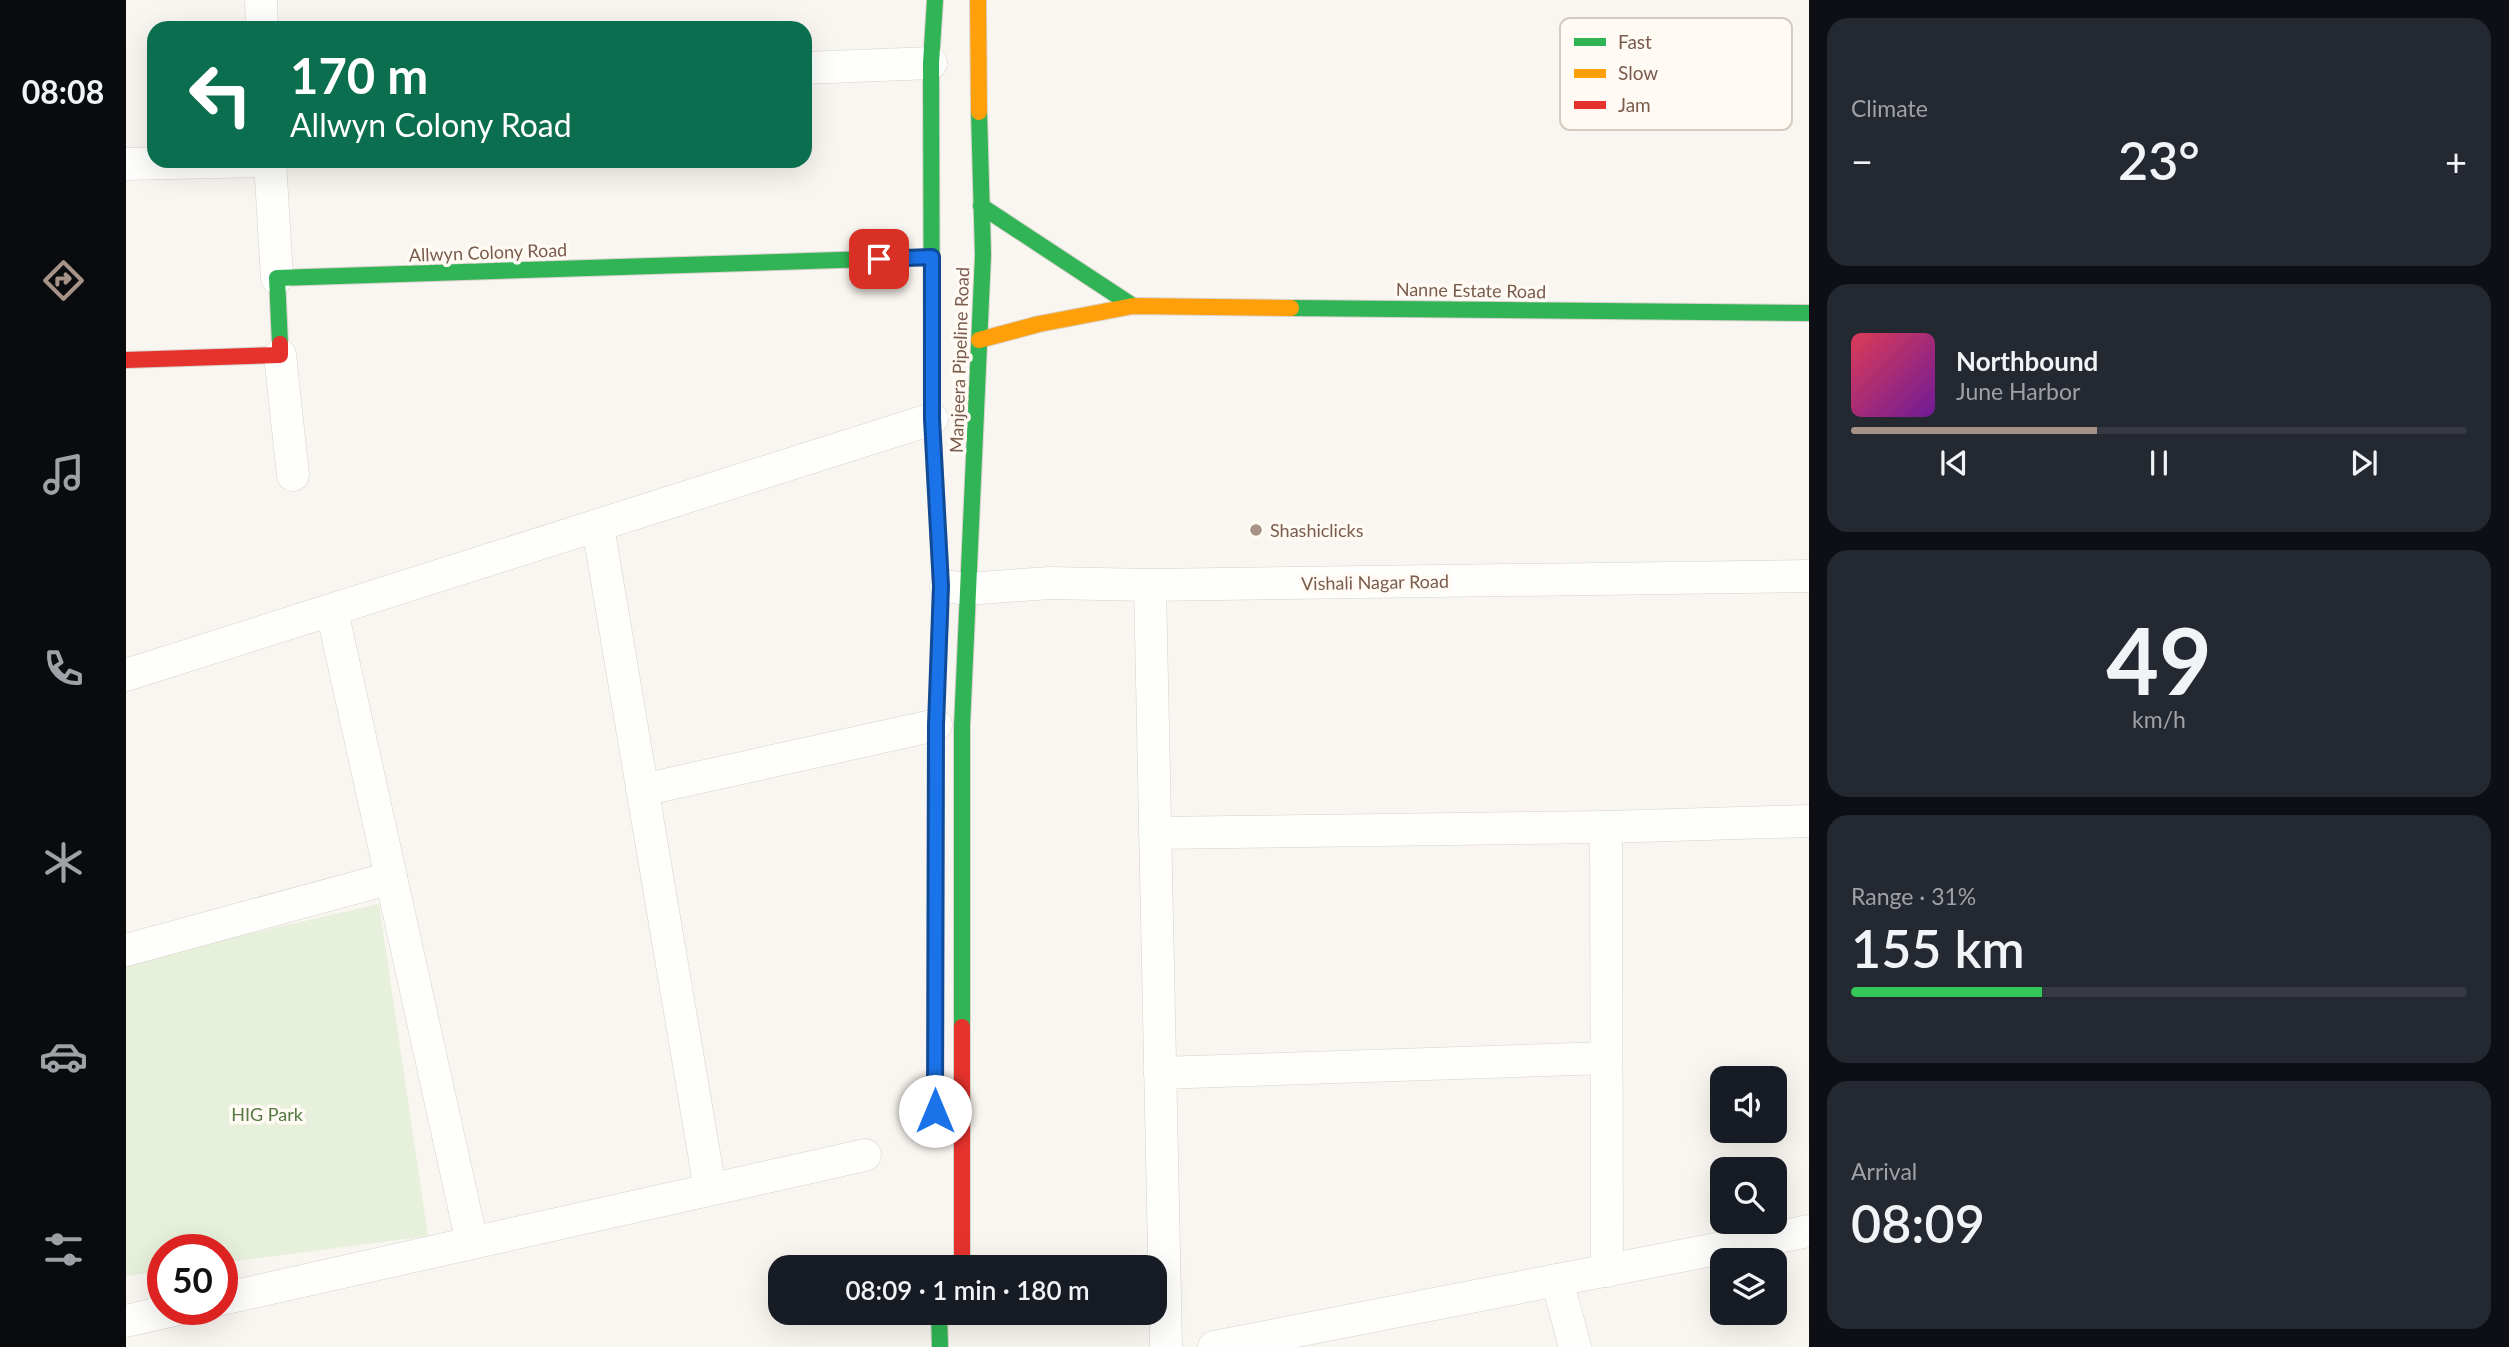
<!DOCTYPE html>
<meta charset="utf-8">
<style>
:root{--surface:#171b24;--page:#242831;--text:#f1f3f6;--muted:#9ea1a6;--line:#363941;--accent:#a69286}
body{margin:0;font-family:Lato,sans-serif;background:var(--page);color:var(--text);height:100vh;display:flex;flex-direction:column;font-size:26px;white-space:nowrap}
*{box-sizing:border-box;margin:0}
p{font-size:23px;color:var(--muted)}
.icon{flex:none;width:38px;height:38px;fill:none;stroke:currentColor;stroke-width:2;stroke-linecap:round;stroke-linejoin:round}
.map{position:relative;flex:1;overflow:hidden}
.side{display:flex;flex-direction:column;gap:18px;padding:18px;background:#0d0f14;width:700px}
.side>*{flex:none}
.banner{position:absolute;left:21px;top:21px;width:665px;height:147px;border-radius:21px;box-shadow:0 7px 28px #0002;background:#0b6e4f;color:#fff;overflow:hidden}
.buttons{position:absolute;left:1584px;top:1066px;display:grid;gap:14px}
.buttons a{display:grid;place-items:center;width:77px;height:77px;border-radius:14px;background:var(--surface);box-shadow:0 7px 28px #0002;font-size:35px}
.speed{position:absolute;left:21px;top:1234px;display:flex;gap:14px;font-size:35px;font-weight:700;text-align:center}
.speed>*{display:grid;place-content:center;width:91px;height:91px;border-radius:50%;background:var(--surface);box-shadow:0 7px 28px #0002;line-height:1}
.speed .limit{border:10px solid #d22;background:#fff;color:#111}
.pin{position:absolute;display:grid;place-items:center;width:60px;height:60px;color:#fff;margin:-30px;border-radius:14px;box-shadow:0 4px 10px #0006}
.me{position:absolute;width:77px;margin:-38px;rotate:0deg;stroke-linejoin:round;filter:drop-shadow(0 0 5px #0008)}
.turn{display:flex;align-items:center;gap:24px;height:147px;padding:0 28px;font-size:32px}
.turn .icon{width:91px;height:91px;stroke-width:2.5}
.turn b{display:block;font-size:49px;line-height:60px}
.big{font-size:52px;font-weight:600;line-height:1.1}
.side .tile{flex:1;display:flex;flex-direction:column;justify-content:center;gap:10px;min-width:0;padding:0 24px;border-radius:21px;background:var(--page)}
.side .dial{align-items:center;gap:0}
.dial b{font-size:91px;line-height:1}
.song{display:flex;align-items:center;gap:21px}
.cover{width:84px;height:84px;border-radius:10px;background:linear-gradient(135deg,hsl(350 70% 55%),hsl(280 70% 35%))}
.played{height:7px;border-radius:4px;background:linear-gradient(90deg,var(--accent) 40%,var(--line) 40%)}
.keys{display:flex;justify-content:space-around;direction:ltr}
.heat{display:flex;justify-content:space-between;align-items:center;font-size:38px;direction:ltr}
.charge{height:10px;border-radius:5px;background:linear-gradient(90deg,#34c759 31%,var(--line) 0)}
.trip{position:absolute;left:642px;top:1255px;width:399px;height:70px;border-radius:21px;background:var(--surface);box-shadow:0 7px 28px #0002;font-weight:600;line-height:70px;text-align:center}
main{display:flex;flex:1;min-height:0}
.dock{display:flex;flex-direction:column;width:126px;justify-content:space-around;align-items:center;background:#090b0e;color:var(--muted)}
.dock .icon{width:49px;height:49px}
.dock .on{color:var(--accent)}
.dock b{font-size:32px;color:var(--text)}
.map>svg:first-child{display:block}
</style>
<main>
<nav class="dock">
<b>08:08</b>
<svg class="icon on" aria-label="directions" viewBox="0 0 24 24"><path d="M12 3l9 9-9 9-9-9zM9 14v-3h6M13 9l2 2-2 2"/></svg>
<svg class="icon" aria-label="music" viewBox="0 0 24 24"><path d="M9 18V5l10-2v13"/><circle cx="6" cy="18" r="3"/><circle cx="16" cy="16" r="3"/></svg>
<svg class="icon" aria-label="phone" viewBox="0 0 24 24"><path d="M5 4h4l2 5-3 2q2 4 5 5l2-3 5 2v4C11 20 4 13 5 4z"/></svg>
<svg class="icon" aria-label="climate" viewBox="0 0 24 24"><path d="M12 3v18M4 7l16 10M4 17L20 7"/></svg>
<svg class="icon" aria-label="car" viewBox="0 0 24 24"><path d="M5 17H2v-5l4-1 3-4h7l3 4 3 1v5h-3M9 17h6M6 11h13"/><circle cx="7" cy="17" r="2"/><circle cx="17" cy="17" r="2"/></svg>
<svg class="icon" aria-label="filters" viewBox="0 0 24 24"><path d="M4 7h16M4 17h16"/><circle cx="9" cy="7" r="2"/><circle cx="15" cy="17" r="2"/></svg>
</nav>
<div class="map">
<svg width="1683" height="1347" viewBox="0 0 1683 1347">
<rect width="100%" height="100%" fill="#f9f5f0"/>
<!-- green -->
<polygon fill="#e7f0db" points="253,904 302,1236 96,1263 96,1250 37,1250 37,1271 0,1276 0,962"/>
<g fill="none" stroke-linecap="round" stroke-linejoin="round">
<!-- street casing -->
<g stroke="#d7d1cb" stroke-width="33">
<g id="street">
<polyline points="135,0 136,28"/>
<polyline points="679,68 805,63"/>
<polyline points="144,161 151,278"/>
<polyline points="0,164 142,161"/>
<polyline points="154,355 167,475"/>
<polyline points="472,527 584,1189"/>
<polyline points="1024,585 1040,1347"/>
<polyline points="820,586 841,589 923,583 1024,585 1683,576"/>
<polyline points="206,611 346,1243"/>
<polyline points="0,675 806,419"/>
<polyline points="516,790 810,725"/>
<polyline points="1480,827 1481,1271"/>
<polyline points="1029,833 1480,827 1683,821"/>
<polyline points="0,950 265,878"/>
<polyline points="1034,1073 1480,1058"/>
<polyline points="1431,1280 1449,1347"/>
<polyline points="96,1299 739,1155"/>
<polyline points="0,1321 53,1309"/>
<polyline points="1088,1347 1683,1231"/>
</g>
</g>
<!-- fast casing -->
<g stroke="#d9d2cb" stroke-width="18">
<g id="fast">
<polyline points="809,0 805,63 806,419 815,585 814,628"/>
<polyline points="855,206 1007,306"/>
<polyline points="1165,308 1683,313"/>
<polyline points="154,344 151,278 806,257"/>
<polyline points="836,1027 836,726 857,255 853,112"/>
<polyline points="813,1312 814,1347"/>
</g>
</g>
<!-- slow casing -->
<g stroke="#d9d2cb" stroke-width="18">
<g id="slow">
<polyline points="852,0 853,112"/>
<polyline points="853,340 913,324 1007,306 1165,308"/>
</g>
</g>
<!-- jam casing -->
<g stroke="#d9d2cb" stroke-width="18">
<g id="jam">
<polyline points="0,360 154,355 154,344"/>
<polyline points="836,1027 836,1267"/>
</g>
</g>
<!-- street -->
<use href="#street" stroke="#fefefd" stroke-width="32"/>
<!-- fast -->
<use href="#fast" stroke="#30b455" stroke-width="16"/>
<!-- slow -->
<use href="#slow" stroke="#ff9f0a" stroke-width="16"/>
<!-- jam -->
<use href="#jam" stroke="#e5322d" stroke-width="16"/>
</g>
<g fill="none" stroke-linecap="round" stroke-linejoin="round">
<!-- route casing -->
<g stroke="#114b97" stroke-width="18">
<polyline id="route" points="753,259 806,257 806,419 815,586 810,725 809,1111"/>
</g>
<!-- route -->
<use href="#route" stroke="#1a73e8" stroke-width="12"/>
</g>
<!-- markers -->
<circle fill="#a69286" stroke="#fffaf3" stroke-width="2.5" cx="1130" cy="530" r="7"/>
<g text-anchor="middle" dominant-baseline="central" stroke-width="7" stroke-linejoin="round" paint-order="stroke">
<!-- street labels -->
<g font-size="18" fill="#7a5c4d" stroke="#fffaf3">
<text transform="translate(362 252) rotate(-2)">Allwyn Colony Road</text>
<text transform="translate(1345 290) rotate(1)">Nanne Estate Road</text>
<text transform="translate(833 360) rotate(-88)">Manjeera Pipeline Road</text>
<text transform="translate(1249 582) rotate(-1)">Vishali Nagar Road</text>
</g>
<!-- poi labels -->
<g font-size="18" fill="#7a5c4d" stroke="#fffaf3" text-anchor="start">
<text x="1144" y="530">Shashiclicks</text>
</g>
<!-- park labels -->
<g font-size="18" fill="#537a41" stroke="#fffaf3">
<text x="141" y="1114">HIG Park</text>
</g>
</g>
<!-- legend -->
<rect x="1434" y="18" width="232" height="112" rx="10" fill="#fffaf3" stroke="#d7cbc1" stroke-width="2"/>
<rect x="1448" y="38" width="32" height="8" fill="#30b455"/>
<rect x="1448" y="69" width="32" height="9" fill="#ff9f0a"/>
<rect x="1448" y="101" width="32" height="8" fill="#e5322d"/>
<g font-size="19" fill="#7a5c4d">
<text x="1492" y="49">Fast</text>
<text x="1492" y="80">Slow</text>
<text x="1492" y="112">Jam</text>
</g>
</svg>
<div class="buttons">
<a><svg class="icon" aria-label="sound" viewBox="0 0 24 24"><path d="M4 9h4l5-4v14l-5-4H4zM17 9q2 3 0 6"/></svg></a>
<a><svg class="icon" aria-label="search" viewBox="0 0 24 24"><circle cx="10" cy="10" r="6"/><path d="M15 15l6 6"/></svg></a>
<a><svg class="icon" aria-label="layers" viewBox="0 0 24 24"><path d="M12 4l9 5-9 5-9-5zM3 14l9 5 9-5"/></svg></a>
</div>
<div class="speed"><div class="limit">50</div></div>
<div class="pin" style="left:753px;top:259px;background:#d93025"><svg class="icon" aria-label="arrive" viewBox="0 0 24 24"><path d="M6 21V4h12l-3 4 3 4H6"/></svg></div>
<svg class="me" style="left:809px;top:1111px" viewBox="-20 -20 40 40"><circle r="19" fill="#fff"/><path d="M0-13L10 11 0 6-10 11z" fill="#1a73e8"/></svg>
<div class="trip">08:09 · 1 min · 180 m</div>
<div class="banner">
<div class="turn"><svg class="icon" aria-label="left" viewBox="0 0 24 24"><path d="M17 20v-9H6M10 6l-5 5 5 5"/></svg><div><b>170 m</b>Allwyn Colony Road</div></div>
</div>
</div>
<section class="side">
<div class="tile"><p>Climate</p>
<div class="heat"><a>−</a><b class="big">23°</b><a>+</a></div>
</div>
<div class="tile">
<div class="song"><i class="cover"></i><div><b>Northbound</b><p>June Harbor</p></div></div>
<div class="played"></div>
<div class="keys"><svg class="icon" aria-label="previous" viewBox="0 0 24 24"><path d="M18 5L8 12l10 7zM5 5v14"/></svg><svg class="icon" aria-label="pause" viewBox="0 0 24 24"><path d="M8 5v14M16 5v14"/></svg><svg class="icon" aria-label="next" viewBox="0 0 24 24"><path d="M6 5l10 7-10 7zM19 5v14"/></svg></div>
</div>
<div class="tile dial"><b>49</b><p>km/h</p></div>
<div class="tile"><p>Range · 31%</p><b class="big">155 km</b><div class="charge"></div></div>
<div class="tile"><p>Arrival</p><b class="big">08:09</b></div>
</section>
</main>
